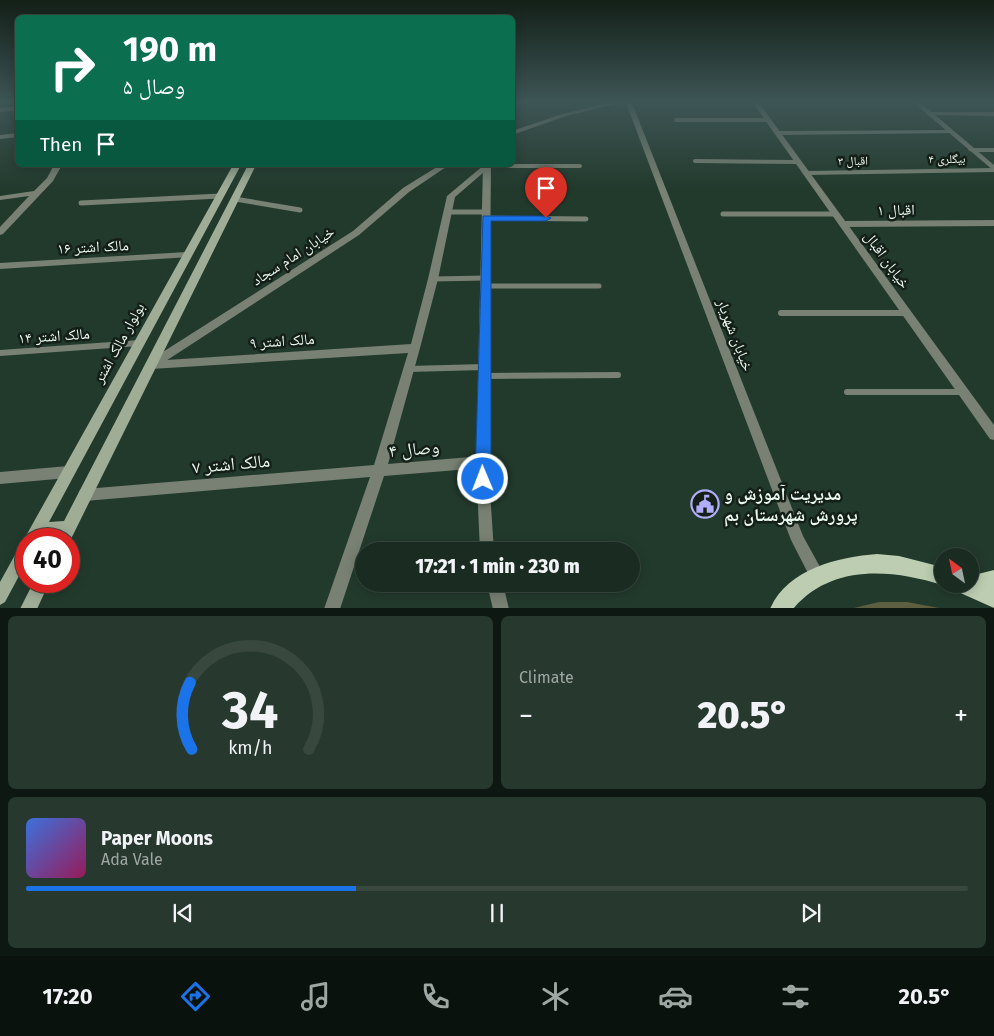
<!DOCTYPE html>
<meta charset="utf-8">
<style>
:root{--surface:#1a2c21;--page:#27382e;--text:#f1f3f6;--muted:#9fa7a5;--line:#38483f;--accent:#1a73e8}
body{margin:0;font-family:"Fira Sans","Noto Naskh Arabic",sans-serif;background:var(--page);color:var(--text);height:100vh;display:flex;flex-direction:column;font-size:19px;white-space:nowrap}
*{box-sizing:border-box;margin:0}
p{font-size:16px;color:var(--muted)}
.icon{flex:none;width:28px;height:28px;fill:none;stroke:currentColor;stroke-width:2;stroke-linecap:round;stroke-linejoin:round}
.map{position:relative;height:608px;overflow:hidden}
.sheet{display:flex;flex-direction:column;gap:8px;padding:8px;background:#0e1812;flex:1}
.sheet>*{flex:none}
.top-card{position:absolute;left:15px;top:15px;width:500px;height:152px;border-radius:8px;box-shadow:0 2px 12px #0003,0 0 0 1px var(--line);background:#0b6e4f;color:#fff;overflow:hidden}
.needle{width:32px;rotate:327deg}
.tools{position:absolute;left:934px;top:548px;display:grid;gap:10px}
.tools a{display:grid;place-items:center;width:45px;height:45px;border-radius:50%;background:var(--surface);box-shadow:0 2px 12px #0003,0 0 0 1px var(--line);font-size:25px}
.speed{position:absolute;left:15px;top:528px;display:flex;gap:10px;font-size:25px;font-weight:700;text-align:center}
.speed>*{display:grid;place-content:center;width:65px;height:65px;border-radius:50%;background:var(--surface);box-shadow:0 2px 12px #0003,0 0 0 1px var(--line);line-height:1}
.speed .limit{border:8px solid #d22;background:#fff;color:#111}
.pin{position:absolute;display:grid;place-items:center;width:42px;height:42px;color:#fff;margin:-51px -21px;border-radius:50% 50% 50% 0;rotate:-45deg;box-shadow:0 0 5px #0007}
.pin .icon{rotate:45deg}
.me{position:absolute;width:55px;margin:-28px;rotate:359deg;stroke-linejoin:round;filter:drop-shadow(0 0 4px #0008)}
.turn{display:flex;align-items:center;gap:18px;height:105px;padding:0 25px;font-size:22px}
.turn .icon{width:65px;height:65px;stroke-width:2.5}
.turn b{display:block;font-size:35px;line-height:42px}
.then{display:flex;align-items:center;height:48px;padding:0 25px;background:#0003;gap:10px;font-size:19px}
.big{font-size:38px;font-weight:800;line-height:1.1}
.sheet .card{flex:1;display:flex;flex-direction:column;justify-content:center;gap:8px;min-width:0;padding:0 18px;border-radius:8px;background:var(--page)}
.sheet .dial{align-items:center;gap:0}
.dial svg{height:130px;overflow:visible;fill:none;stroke:var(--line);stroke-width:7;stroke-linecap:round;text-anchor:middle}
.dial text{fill:var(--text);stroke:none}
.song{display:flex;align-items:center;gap:15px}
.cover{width:60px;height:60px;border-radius:8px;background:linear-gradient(135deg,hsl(220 70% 55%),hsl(330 70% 35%))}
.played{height:5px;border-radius:2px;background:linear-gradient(90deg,var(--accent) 35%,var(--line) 35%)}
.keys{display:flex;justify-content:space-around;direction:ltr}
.heat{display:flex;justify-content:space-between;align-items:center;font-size:28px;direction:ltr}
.sheet .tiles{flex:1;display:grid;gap:8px;grid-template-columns:1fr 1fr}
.card:last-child{grid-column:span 2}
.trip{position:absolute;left:355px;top:542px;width:285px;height:50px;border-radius:25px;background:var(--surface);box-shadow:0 2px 12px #0003,0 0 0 1px var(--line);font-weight:800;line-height:50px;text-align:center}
.menu{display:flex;height:80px;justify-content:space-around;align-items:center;background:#0a120d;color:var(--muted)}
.menu .icon{width:35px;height:35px}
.menu .current{color:var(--accent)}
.menu b{font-size:22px;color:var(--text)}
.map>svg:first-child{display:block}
</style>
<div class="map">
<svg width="994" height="609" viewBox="0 0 994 609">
<rect width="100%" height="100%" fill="#223a2c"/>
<!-- green -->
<polygon fill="#5e5e41" points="879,602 907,602 939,608 854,608"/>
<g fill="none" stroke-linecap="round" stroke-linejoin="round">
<!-- service-far2 -->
<g stroke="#788173" stroke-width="4">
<polyline points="676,120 768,120"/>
<polyline points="695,161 798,162"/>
<polyline points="487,166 580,166"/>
</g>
<!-- service-far1 -->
<g stroke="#788173" stroke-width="5">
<polyline points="235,199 300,210"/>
<polyline points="81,203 220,196"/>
<polyline points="447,212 486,212"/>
<polyline points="723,214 835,214"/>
<polyline points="486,218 586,219"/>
<polyline points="433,279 486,278"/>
<polyline points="485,286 599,286"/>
</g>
<!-- service -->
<g stroke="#788173" stroke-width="6">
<polyline points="781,313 907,313"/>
<polyline points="0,353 139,343"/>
<polyline points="408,369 484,367"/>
<polyline points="484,376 618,375"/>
<polyline points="847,392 963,392"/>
</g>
<!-- minor -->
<g fill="#788173" fill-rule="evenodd">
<polygon points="18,106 18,110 0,112 0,108"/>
<polygon points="926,112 994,112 994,116 928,115 926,114"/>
<polygon points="951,130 953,131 953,133 777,135 774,133 777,131"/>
<polygon points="18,133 18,137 0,139 0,135"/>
<polygon points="969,148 994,148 994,152 972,152 968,150"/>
<polygon points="54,165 62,165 53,181 3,234 0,235 0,227 29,196 0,200 0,196 34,191 47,178"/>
<polygon points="484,165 491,166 455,197 438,279 420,348 388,464 482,456 487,458 488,462 487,466 482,468 384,476 340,609 324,609 370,477 85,501 80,500 78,495 80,490 85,489 374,465 408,353 151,369 147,368 145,365 147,362 151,361 411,344 428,279 447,196"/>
<polygon points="994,168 994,172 806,175 802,173 806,171"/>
<polygon points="994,220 994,226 843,227 839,224 843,221"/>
<polygon points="187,252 192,255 190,257 0,269 0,263"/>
<polygon points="68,466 73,468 75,472 73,476 68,478 0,484 0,472"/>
</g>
<!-- tertiary -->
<g fill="#788173" fill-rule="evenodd">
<polygon points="607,103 620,103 566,116 512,135 512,131 562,114"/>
<polygon points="626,103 632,103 803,536 825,576 822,581 817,584 812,581 791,540"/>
<polygon points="753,103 759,103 994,425 994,440 990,439"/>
<polygon points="914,103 921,103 994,165 994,171"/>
<polygon points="440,165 449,165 409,192 359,235 155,368 151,369 147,368 145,365 147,362 353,231 403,188"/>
<polygon points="483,165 491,165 488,462 494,551 480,551 476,462"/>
<polygon points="487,584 503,584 509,609 493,609"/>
</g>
<!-- secondary -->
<g fill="#9fac96" fill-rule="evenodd">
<polygon points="233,165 241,165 49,522 64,521 248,165 256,165 69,543 69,539 56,539 57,536 41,537 40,539 26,539 26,563 5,602 0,605 0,582 21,544 26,542 25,539 27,534"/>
<polygon points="34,581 50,581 37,609 20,609"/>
</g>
<!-- primary -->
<g fill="#bccdb1" fill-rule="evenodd">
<path d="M877,554L899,556L942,567V584H946L942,585C891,569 831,564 793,609H770C787,569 838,557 877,554Z"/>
<polygon points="994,570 994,608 956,591 954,584 970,584 970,576"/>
</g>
</g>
<!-- sky -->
<linearGradient id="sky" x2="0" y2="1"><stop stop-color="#132018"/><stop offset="0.54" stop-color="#3e5556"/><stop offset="1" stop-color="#3e5556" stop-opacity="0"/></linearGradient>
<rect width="994" height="189" fill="url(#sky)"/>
<!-- route -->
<polygon fill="#1a73e8" stroke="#114b97" points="483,216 546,216 551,218 546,221 491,221 491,479 488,484 483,486 478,484 475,479"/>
<!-- icons -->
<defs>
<g id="civic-ring" transform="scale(1.4375)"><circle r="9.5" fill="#141f18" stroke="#b0aefa" stroke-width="1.5"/><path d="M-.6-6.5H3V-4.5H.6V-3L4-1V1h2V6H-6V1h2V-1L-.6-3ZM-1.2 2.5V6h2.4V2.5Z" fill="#b0aefa"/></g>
</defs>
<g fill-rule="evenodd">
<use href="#civic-ring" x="705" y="504"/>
</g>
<g text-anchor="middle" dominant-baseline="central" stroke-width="5" stroke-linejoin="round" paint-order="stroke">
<!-- far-street labels -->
<g font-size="12" fill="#eaf9ef" stroke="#141f18">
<text transform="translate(947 159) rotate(-1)">بیگلری ۴</text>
<text transform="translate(853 161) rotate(-1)">اقبال ۳</text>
</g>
<!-- street labels -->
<g font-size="15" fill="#eaf9ef" stroke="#141f18">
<text transform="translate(896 210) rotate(-1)">اقبال ۱</text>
<text transform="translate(93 247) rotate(-3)">مالک اشتر ۱۶</text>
<text transform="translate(293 256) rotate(-33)">خیابان امام سجاد</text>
<text transform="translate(887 260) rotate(54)">خیابان اقبال</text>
<text transform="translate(735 335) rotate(69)">خیابان شهریار</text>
<text transform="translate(54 336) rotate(-4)">مالک اشتر ۱۴</text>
<text transform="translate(282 341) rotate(-4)">مالک اشتر ۹</text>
<text transform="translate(119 343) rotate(-61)">بولوار مالک اشتر</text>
</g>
<!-- near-street labels -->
<g font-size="18" fill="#eaf9ef" stroke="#141f18">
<text transform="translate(414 449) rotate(-5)">وصال ۴</text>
<text transform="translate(231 464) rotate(-5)">مالک اشتر ۷</text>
</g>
<!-- near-poi labels -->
<g font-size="18" font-weight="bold" fill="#eaf9ef" stroke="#141f18" text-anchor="start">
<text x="724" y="494">مدیریت آموزش و<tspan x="724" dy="21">پرورش شهرستان بم</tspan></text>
</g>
</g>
</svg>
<div class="tools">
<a><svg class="needle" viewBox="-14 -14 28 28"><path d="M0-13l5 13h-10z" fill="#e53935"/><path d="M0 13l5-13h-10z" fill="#9fa7a5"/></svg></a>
</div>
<div class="speed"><div class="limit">40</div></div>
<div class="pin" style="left:546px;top:218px;background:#d93025"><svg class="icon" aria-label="arrive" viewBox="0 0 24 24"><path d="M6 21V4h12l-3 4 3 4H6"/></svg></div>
<svg class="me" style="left:483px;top:479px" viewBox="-20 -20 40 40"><circle r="17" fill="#1a73e8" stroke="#fff" stroke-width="3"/><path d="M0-11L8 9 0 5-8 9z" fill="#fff"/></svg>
<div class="trip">17:21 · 1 min · 230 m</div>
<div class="top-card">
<div class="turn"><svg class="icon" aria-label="right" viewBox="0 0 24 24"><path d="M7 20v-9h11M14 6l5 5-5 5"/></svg><div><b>190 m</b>وصال ۵</div></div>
<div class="then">Then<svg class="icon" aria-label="arrive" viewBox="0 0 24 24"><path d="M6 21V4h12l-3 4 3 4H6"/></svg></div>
</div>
</div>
<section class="sheet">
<div class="tiles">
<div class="card dial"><svg viewBox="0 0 100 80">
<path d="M14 69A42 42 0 1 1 86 69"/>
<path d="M14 69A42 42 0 0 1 13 28" stroke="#1a73e8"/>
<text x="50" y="56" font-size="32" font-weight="700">34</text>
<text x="50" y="72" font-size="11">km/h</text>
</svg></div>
<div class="card"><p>Climate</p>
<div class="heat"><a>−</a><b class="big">20.5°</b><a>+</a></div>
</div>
<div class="card">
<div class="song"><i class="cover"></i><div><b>Paper Moons</b><p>Ada Vale</p></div></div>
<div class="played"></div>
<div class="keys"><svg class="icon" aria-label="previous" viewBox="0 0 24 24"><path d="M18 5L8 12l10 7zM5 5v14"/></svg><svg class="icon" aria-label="pause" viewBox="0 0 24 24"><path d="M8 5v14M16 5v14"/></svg><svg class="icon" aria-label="next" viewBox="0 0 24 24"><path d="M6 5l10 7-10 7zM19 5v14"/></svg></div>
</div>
</div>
</section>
<nav class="menu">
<b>17:20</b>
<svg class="icon current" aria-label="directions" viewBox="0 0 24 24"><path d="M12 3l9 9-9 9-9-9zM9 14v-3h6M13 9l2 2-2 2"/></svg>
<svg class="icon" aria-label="music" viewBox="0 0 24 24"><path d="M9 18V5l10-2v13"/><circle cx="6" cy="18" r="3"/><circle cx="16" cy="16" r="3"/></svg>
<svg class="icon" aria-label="phone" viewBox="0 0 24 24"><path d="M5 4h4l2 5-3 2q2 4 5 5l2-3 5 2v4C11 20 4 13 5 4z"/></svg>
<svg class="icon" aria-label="climate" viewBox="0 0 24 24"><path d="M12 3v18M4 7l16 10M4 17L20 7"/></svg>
<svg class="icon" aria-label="car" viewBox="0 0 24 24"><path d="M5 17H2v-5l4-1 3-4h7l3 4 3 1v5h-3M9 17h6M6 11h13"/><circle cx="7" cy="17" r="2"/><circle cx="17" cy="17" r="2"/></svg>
<svg class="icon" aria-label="filters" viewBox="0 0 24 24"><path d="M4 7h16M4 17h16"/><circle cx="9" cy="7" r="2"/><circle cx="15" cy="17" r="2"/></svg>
<b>20.5°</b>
</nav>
